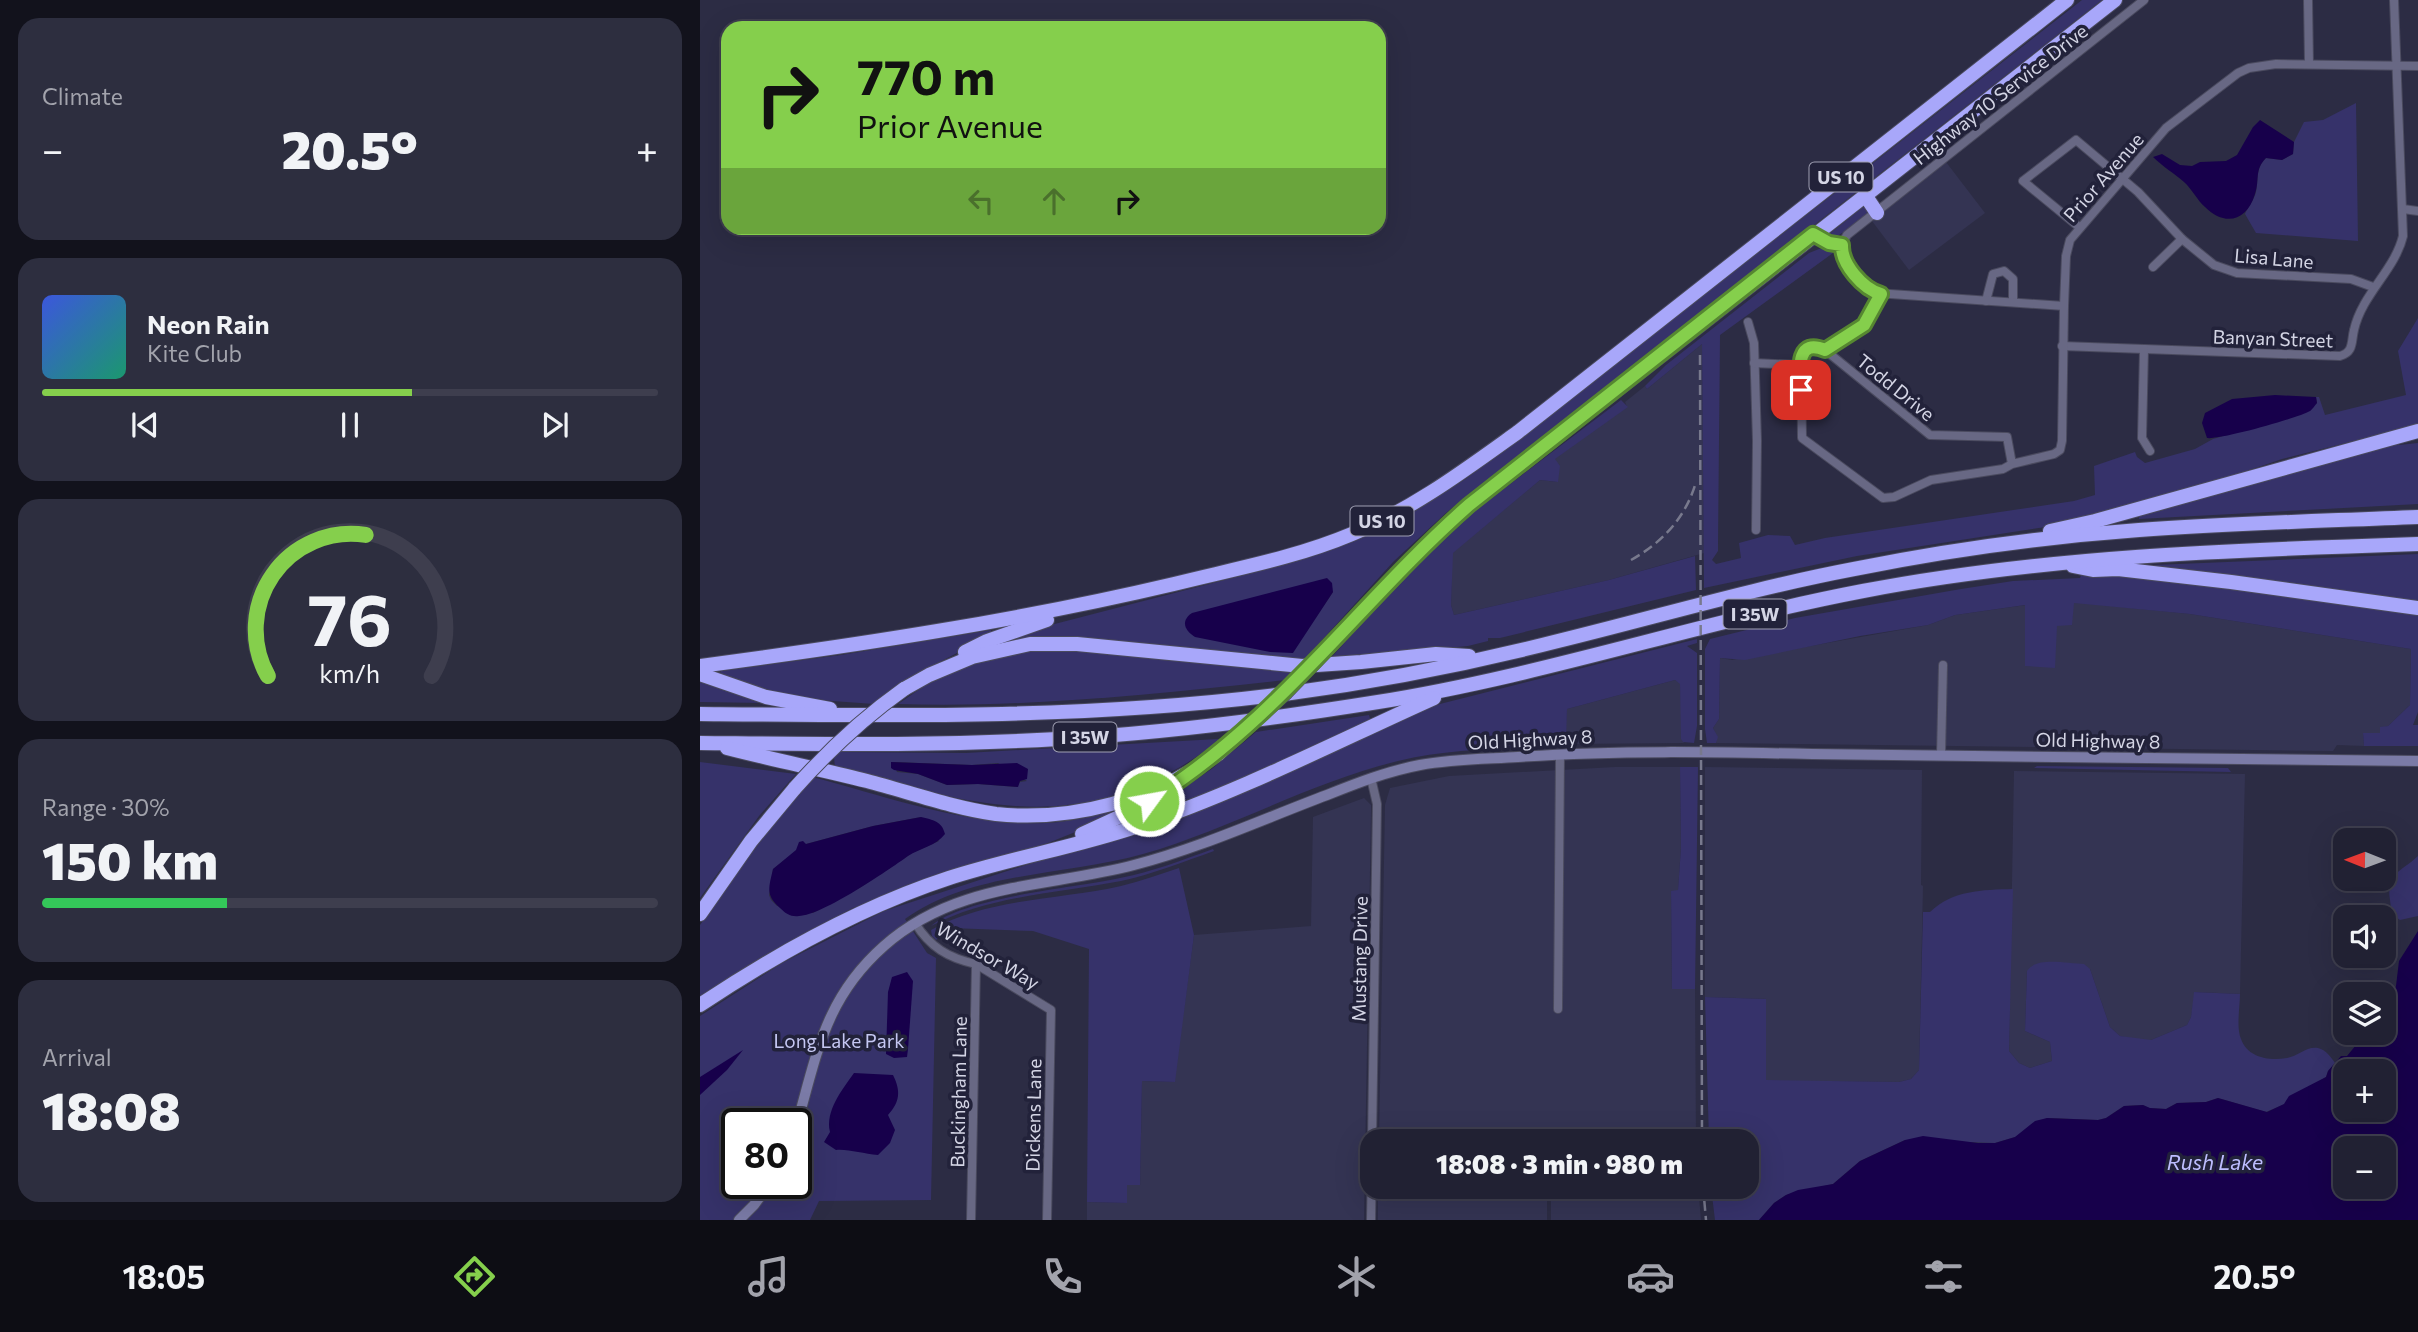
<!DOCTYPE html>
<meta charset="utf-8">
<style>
:root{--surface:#212133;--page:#2d2e3f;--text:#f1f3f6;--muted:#a2a3ac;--line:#3e3e4e;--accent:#85cf4c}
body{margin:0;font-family:Commissioner,sans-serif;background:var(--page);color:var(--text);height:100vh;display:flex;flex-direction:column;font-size:26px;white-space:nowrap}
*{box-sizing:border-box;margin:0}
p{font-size:23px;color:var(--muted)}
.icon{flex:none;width:38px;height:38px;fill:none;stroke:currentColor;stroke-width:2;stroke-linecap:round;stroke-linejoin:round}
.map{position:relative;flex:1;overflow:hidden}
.drawer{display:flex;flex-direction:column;gap:18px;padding:18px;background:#12121c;width:700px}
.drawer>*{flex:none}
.guide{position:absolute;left:21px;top:21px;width:665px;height:214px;border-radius:21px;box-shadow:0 7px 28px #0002,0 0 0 2px var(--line);background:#85cf4c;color:#111;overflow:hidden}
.needle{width:46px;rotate:271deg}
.buttons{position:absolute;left:1633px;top:828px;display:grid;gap:14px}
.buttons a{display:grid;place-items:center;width:63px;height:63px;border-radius:14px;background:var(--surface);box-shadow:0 7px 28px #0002,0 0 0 2px var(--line);font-size:35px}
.speed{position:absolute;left:21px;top:1108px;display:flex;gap:14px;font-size:35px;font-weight:700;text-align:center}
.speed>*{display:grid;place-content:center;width:91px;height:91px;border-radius:50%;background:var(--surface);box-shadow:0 7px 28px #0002,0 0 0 2px var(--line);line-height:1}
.speed .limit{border:4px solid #111;border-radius:10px;background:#fff;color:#111}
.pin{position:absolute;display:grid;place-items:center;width:60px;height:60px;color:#fff;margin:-30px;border-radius:14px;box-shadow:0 4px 10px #0006}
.me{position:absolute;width:77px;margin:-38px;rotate:58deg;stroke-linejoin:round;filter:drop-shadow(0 0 5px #0008)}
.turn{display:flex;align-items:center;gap:24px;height:147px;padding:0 21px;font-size:32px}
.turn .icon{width:91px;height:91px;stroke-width:2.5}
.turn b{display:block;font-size:49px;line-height:60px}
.lanes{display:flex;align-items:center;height:66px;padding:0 21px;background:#0003;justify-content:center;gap:35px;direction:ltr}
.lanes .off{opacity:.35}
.big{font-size:52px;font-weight:800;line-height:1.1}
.drawer .widget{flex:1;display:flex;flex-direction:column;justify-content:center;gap:10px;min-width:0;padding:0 24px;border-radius:21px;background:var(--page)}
.drawer .dial{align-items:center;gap:0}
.dial svg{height:182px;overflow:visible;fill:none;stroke:var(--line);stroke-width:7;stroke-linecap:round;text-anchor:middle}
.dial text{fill:var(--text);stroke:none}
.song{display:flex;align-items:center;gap:21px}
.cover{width:84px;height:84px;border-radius:10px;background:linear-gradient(135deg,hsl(230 70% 55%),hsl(160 70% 35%))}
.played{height:7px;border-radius:4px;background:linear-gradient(90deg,var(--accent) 60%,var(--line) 60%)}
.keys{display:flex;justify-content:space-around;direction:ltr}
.heat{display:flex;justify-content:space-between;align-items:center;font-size:38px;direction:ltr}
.charge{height:10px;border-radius:5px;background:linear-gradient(90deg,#34c759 30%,var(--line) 0)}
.trip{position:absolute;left:660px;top:1129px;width:399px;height:70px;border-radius:21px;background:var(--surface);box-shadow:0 7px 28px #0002,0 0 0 2px var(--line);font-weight:800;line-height:70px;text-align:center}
.tabs{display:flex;height:112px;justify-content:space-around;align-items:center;background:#0d0d14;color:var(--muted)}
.tabs .icon{width:49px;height:49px}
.tabs .current{color:var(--accent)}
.tabs b{font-size:32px;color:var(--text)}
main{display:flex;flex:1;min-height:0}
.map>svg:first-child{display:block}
</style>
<main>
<section class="drawer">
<div class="widget"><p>Climate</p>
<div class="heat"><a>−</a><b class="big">20.5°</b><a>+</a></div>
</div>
<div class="widget">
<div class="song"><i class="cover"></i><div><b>Neon Rain</b><p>Kite Club</p></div></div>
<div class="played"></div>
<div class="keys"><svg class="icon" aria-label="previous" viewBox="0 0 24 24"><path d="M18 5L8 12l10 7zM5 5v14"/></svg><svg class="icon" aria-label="pause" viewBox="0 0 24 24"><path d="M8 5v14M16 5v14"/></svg><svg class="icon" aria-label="next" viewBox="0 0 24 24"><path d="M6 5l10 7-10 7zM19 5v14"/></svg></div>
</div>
<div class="widget dial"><svg viewBox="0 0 100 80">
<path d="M14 69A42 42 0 1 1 86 69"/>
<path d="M14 69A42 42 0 0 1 57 7" stroke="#85cf4c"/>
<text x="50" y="56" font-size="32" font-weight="700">76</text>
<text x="50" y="72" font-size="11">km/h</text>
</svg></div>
<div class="widget"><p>Range · 30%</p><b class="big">150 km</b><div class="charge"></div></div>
<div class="widget"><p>Arrival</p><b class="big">18:08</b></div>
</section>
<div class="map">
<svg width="1718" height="1220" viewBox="0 0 1718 1220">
<rect width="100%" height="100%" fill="#2c2c44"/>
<!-- built -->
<g fill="#343453">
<polygon points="1246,162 1285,213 1209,270 1172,221"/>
<polygon points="1002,344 1004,553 909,580 754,615 751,605 752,553 840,480 857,482 854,459 927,407 925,402 945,386 947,389"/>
<polygon points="1373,602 1490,614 1711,649 1710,705 1688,726 1680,728 1680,733 1663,733 1664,746 1637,745 1633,751 1016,743 1017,737 1013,728 1019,719 1020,658 1032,660 1228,625 1255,615 1326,605 1325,666"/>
<polygon points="975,680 980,683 983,742 985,743 864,744 867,709"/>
<polygon points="915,767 980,767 981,848 978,891 971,891 972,988 995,989 996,1141 679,1141 685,805 690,788 749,776"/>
<polygon points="1005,767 1222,770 1221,885 1223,886 1219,1070 1211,1079 1199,1082 1065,1081 1066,999 1005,997"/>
<polygon points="1314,771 1545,774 1540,994 1495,992 1491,1017 1487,1025 1451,1040 1438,1040 1420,1036 1410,1027 1390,969 1327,971 1325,1031 1350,1042 1352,1061 1330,1068 1319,1063 1309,1051"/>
<polygon points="664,798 671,805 671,812 664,1220 387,1220 387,1202 426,1203 427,1185 440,1185 442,1081 474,1082 494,935 611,926 613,817"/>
<polygon points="678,1186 998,1187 1001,1220 851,1220 851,1189 847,1189 847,1220 678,1220"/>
</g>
<!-- green -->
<g fill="#36326a" fill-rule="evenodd">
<path d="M1382,0H1402L747,512L694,561L603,661L299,646L298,641L316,634L571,568L640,546L680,529L722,507L767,478L858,409ZM633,592L592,653L489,615L549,600Z"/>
<path d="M1656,103L1658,241L1556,233L1545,214C1548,207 1554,200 1556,192C1559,179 1555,169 1566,158L1582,160L1593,154L1594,142L1604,122L1623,120Z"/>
<polygon points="1167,204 1169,210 1168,216 1136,237 1128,235"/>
<polygon points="1124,247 1132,248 1133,253 1020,335 1018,545 1018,551 1012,560 1016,564 1041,558 1039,543 1068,535 1090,536 1095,545 1125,538 1374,501 1395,495 1394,466 1435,452 1437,457 1445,463 1495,449 1513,439 1597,415 1617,403 1616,397 1619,397 1625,415 1706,395 1698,351 1718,318 1718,425 1582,459 1494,489 1352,526 1157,556 1004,588 1002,344 947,389 945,386 966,365 1109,253"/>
<polygon points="921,400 928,407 855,459 860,466 858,482 840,480 753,553 751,605 754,615 909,580 995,556 996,590 800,638 788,638 788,641 768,646 630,659 718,561 764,519"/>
<polygon points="1698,442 1699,445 1718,443 1718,504 1439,519 1439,512"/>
<polygon points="1718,554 1718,601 1454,569 1454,565"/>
<polygon points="1382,573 1412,573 1718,613 1718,712 1713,725 1718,725 1718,746 1664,746 1663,733 1680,733 1680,727 1688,726 1710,705 1711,649 1490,614 1374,603 1372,625 1357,626 1355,668 1325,666 1325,605 1255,615 1228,625 1160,636 1045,660 1020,658 1019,719 1013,728 1018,737 1016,743 1007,743 1005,729 1005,649 1010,639 1095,618 1261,589 1313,581 1380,578"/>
<polygon points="291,630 291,635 219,673 174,704 91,698 19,677 21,671 141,655"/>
<path d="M997,639V643L987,646L997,653V726L994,743L983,742L981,739L980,684L975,680L867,709L866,740L863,746C808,749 751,748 698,761C611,782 530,829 443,854C365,876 272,871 205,919L227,953L236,958L231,1200L119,1201L110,1220H0V1016L82,963L184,911L357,855L732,706ZM37,1124H96V1183H37Z"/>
<path d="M350,647L598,668L586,680C457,694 328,708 198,704L236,678L295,654Z"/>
<polygon points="0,677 72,703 0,702"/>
<polygon points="669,715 671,722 528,788 414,828 477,793 513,768 556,732"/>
<path d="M518,739L519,741C503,752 487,764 469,773C353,835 254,798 135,768L134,757L139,752L266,753ZM193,762L272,765L298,763L327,781L320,782L317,787L278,784L247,785L218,774L197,772Z"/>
<polygon points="0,762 96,774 59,816 0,898"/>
<polygon points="1337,766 1528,768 1531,772 1334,768"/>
<polygon points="980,767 998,767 995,989 972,989 971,891 978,890 981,848"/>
<path d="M113,777C188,797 267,826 345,823C370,822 394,816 419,809L420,814L348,843L205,888L153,908L72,951L0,999V925L60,841ZM221,817L239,841L212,853L161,887L113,913L77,906L71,900L69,895L73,869L106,844L173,826Z"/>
<path d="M513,849L514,851C483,862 453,874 421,881C358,893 288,896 231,926C264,897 374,888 420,878C452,872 482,860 513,849Z"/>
<path d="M1718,856V916L1700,920C1692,915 1691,909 1690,900C1686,873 1701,872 1718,856Z"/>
<path d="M479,868L494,935L475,1082L442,1081L440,1185H427V1203L387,1202L389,949L333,931L250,928L236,940L232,936L231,930C288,898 359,900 421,886C441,881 460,874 479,868Z"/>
<path d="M1313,889L1309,1051L1319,1063L1330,1068L1352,1061L1350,1042L1325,1031L1327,971C1336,956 1368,964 1384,964L1390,969L1410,1027L1420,1036L1451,1040L1487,1025L1491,1017L1494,992L1540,994C1540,1007 1536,1027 1541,1039C1548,1058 1569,1061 1587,1058C1598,1056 1607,1046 1618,1048C1626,1050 1631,1057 1635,1063L1628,1071L1626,1077L1585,1104L1566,1112L1518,1098L1506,1102L1477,1103L1466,1109L1449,1108L1443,1105L1424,1106L1406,1118L1398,1120L1347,1118L1315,1137L1295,1143L1205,1140L1160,1161L1133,1184L1086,1195L1074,1203L1059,1220H1015L1011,1187L1046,1186V1141H1009L1005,997L1066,999V1080L1199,1082L1211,1079L1219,1070L1223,912H1230C1253,890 1282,890 1313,889Z"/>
</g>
<!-- water -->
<g fill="#17004b" fill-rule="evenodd">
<path d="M1560,120L1594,142L1593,154L1582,160L1566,158C1554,170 1560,180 1555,194C1547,221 1525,227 1505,207C1497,200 1492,189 1484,182C1474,173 1463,167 1453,157L1462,154L1480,165L1492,166L1500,162L1526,161L1537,155L1553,127Z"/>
<path d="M1575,395L1616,397L1617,403C1615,405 1612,410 1610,411C1598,418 1520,440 1507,438L1502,423L1505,413L1532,399Z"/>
<path d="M627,578L632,583L633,592L593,653L570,652L495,637C485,631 480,621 492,613Z"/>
<polygon points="191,762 272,765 317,763 328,769 327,779 320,781 318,787 278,784 247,785 218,774 194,770 191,768"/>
<path d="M221,817C233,820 242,821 245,834C236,846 220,848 208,856C187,871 123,915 99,916C91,917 86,914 80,908C65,895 69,887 73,869L96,850L99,842L103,841L106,844L173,826Z"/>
<path d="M1718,931V1220H1059L1074,1203L1086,1195L1098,1190L1133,1184L1160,1161L1205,1140L1223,1136L1278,1143H1295L1315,1137L1335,1121L1347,1118L1398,1120L1406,1118L1424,1106L1443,1105L1450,1108L1466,1109L1477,1103L1506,1102L1518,1098L1567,1112L1584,1104L1589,1096L1626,1077L1628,1071L1641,1056H1647L1666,1033L1684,1032V1017L1696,986L1699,961ZM1645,1071H1684V1110H1645ZM1684,1148V1186H1645V1148Z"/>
<polygon points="207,972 213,981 208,1049 207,1057 194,1058 186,1054 188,992 192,977"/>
<polygon points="43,1050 27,1070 0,1095 0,1077"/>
<path d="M154,1073L193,1075C201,1091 200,1102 188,1115L195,1130L190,1143L178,1155C163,1154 149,1149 136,1150L124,1142L130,1132C125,1111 142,1090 154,1073Z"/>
</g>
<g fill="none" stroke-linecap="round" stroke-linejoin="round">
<!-- street casing -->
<g stroke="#4a4a5e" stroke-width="10">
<g id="street">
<polyline points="1608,0 1609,64"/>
<polyline points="1703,209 1718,211"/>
<polyline points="1379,227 1323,181 1376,140 1438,192 1482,239 1514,265 1537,273 1651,279 1673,287"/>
<polyline points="1453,267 1482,239"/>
<polyline points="1286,301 1293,274 1304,271 1313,279 1313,302"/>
<path d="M1364,306L1176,293C1158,282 1133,257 1147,235L1444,0"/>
<polyline points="1048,322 1054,343 1057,441 1056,530"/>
<path d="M1362,346L1640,356C1654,352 1651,342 1654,330C1662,294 1695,270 1703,236L1694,0"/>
<polyline points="1444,349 1442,438 1450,451"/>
<polyline points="1125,350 1164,325 1181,294"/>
<polyline points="1054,363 1100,365"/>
<path d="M1312,464L1307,437L1230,435L1125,350C1115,345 1107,347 1101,356L1102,438L1183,498L1194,497L1231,480L1303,469L1312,464L1354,454L1360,450L1362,441L1364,306L1366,256L1370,240L1466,128L1538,73L1549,68L1576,64L1718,66"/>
<polyline points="1241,755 1243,665"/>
<polyline points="671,778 677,804 672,1141"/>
<path d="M215,923C230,947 248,958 276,964L351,1010L347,1220"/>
<polyline points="858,1009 860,755"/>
<polyline points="271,1220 276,964"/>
<polyline points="671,1220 672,1158"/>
</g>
</g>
<!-- secondary casing -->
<g stroke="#4a4a5e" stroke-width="12">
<g id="secondary">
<path d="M96,1127C117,1055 124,999 184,946C256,882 346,888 434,865C500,848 563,819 627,795C657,783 688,771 720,765C752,759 785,759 818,757C916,750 1014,752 1112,754C1314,756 1516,760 1718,761"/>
<polyline points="39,1220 54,1205 70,1183"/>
</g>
</g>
<!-- highway casing -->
<g stroke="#4a4a5e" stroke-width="16">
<g id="highway">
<polyline points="1165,195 1177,213"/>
<polyline points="1113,234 1129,242 1142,245"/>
<polyline points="1350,531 1395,521 1718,431"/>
<polyline points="1373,566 1393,570 1418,569 1531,582 1718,608"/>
<polyline points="637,639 730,541 770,505 1415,0"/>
<polyline points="265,652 287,641 347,620"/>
<path d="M0,666C159,645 317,621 474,584C534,569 595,558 652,534C713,509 765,470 818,432L1367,0"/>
<polyline points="0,674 66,697 130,709"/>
<polyline points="204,689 229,675 272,657 330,644 377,644 602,666 661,662 736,654 769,656"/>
<path d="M0,714C195,716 389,719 584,694C675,682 768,664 858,641C956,617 1054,588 1154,569C1248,550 1343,537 1439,530C1532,523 1625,521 1718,517"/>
<path d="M0,743C119,744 239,746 358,739C465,733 572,719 678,702C842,676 1000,622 1163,591C1346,556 1532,550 1718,544"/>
<path d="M27,748C73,760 120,769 167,781C209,792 253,808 296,814C374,822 454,799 518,754"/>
<polyline points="382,834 421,816 461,794"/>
<polyline points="0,914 51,841 95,788"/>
<path d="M0,1005C78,953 160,907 249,878C311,858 376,847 438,826C539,792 636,742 734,698"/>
</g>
</g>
<!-- street -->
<use href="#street" stroke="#686884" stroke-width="8"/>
<!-- secondary -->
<use href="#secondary" stroke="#7b7ba7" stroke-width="10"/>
<!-- highway -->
<use href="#highway" stroke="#a8a7fa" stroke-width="14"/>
<!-- rail -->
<g stroke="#78798d" stroke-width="2.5" stroke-dasharray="10 5" stroke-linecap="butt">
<polyline points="1000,355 1002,1141"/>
<path d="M931,560C963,542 986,517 996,482"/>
<polyline points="1003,1186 1006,1220"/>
</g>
<!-- highway-bridge casing -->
<g stroke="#4a4a5e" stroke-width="16" stroke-linecap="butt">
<g id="highway-bridge">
<polyline points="518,754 586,692 637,639"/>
<path d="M95,788C128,751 163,718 204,689"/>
</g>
</g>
<!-- highway-bridge -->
<use href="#highway-bridge" stroke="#a8a7fa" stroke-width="14"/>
</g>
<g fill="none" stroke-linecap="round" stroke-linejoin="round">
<!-- route casing -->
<g stroke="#568731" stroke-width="18">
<path id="route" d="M449,801C577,722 658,603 769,505L1113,234L1129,243L1142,245C1141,264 1163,289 1181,294L1164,325L1125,350C1095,337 1100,372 1101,390"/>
</g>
<!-- route -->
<use href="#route" stroke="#85cf4c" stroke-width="12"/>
</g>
<g text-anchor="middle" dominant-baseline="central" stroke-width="7" stroke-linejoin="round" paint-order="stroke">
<!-- shield labels -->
<g fill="#22223a" stroke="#9f9fb2" stroke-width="2">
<rect x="1109.5" y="162.5" width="63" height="29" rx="5"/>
<rect x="650.5" y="506.5" width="63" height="29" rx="5"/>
<rect x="1023.5" y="599.5" width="63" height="29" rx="5"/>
<rect x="353.5" y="722.5" width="63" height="29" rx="5"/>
</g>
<g font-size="18" font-weight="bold" fill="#d4d5e5">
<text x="1141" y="177">US 10</text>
<text x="682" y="521">US 10</text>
<text x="1055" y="614">I 35W</text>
<text x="385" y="737">I 35W</text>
</g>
<!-- street labels -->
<g font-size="19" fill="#d4d5e5" stroke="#22223a">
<text transform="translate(1300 94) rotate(-38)">Highway 10 Service Drive</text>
<text transform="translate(1403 177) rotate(-49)">Prior Avenue</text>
<text transform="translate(1574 258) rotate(5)">Lisa Lane</text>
<text transform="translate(1573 338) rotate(2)">Banyan Street</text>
<text transform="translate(1196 387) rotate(39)">Todd Drive</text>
<text transform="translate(830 739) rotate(-3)">Old Highway 8</text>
<text transform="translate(1398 740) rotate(1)">Old Highway 8</text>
<text transform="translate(288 955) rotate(30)">Windsor Way</text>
<text transform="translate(659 959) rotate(-89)">Mustang Drive</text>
<text transform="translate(258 1092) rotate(-89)">Buckingham Lane</text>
<text transform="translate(333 1115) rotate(-89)">Dickens Lane</text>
</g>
<!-- park labels -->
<g font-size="19" fill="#c5c7f2" stroke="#22223a">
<text x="139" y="1040">Long Lake Park</text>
</g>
<!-- water labels -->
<g font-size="21" font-style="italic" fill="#bdbdfe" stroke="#22223a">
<text x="1515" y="1161">Rush Lake</text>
</g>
</g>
</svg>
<div class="buttons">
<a><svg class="needle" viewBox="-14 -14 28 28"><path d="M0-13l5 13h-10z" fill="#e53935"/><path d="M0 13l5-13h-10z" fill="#a2a3ac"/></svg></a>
<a><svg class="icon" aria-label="sound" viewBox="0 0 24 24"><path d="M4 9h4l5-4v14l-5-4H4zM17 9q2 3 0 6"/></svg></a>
<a><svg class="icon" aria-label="layers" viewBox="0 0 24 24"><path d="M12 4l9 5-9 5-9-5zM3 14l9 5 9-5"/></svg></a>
<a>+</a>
<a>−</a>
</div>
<div class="speed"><div class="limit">80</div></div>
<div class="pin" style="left:1101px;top:390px;background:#d93025"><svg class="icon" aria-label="arrive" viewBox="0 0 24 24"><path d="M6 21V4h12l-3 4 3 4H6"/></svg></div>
<svg class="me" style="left:449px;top:801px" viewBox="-20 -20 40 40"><circle r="17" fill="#85cf4c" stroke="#fff" stroke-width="3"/><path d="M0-11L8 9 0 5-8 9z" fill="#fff"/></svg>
<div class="trip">18:08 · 3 min · 980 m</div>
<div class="guide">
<div class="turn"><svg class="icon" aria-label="right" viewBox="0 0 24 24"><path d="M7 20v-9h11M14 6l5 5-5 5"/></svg><div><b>770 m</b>Prior Avenue</div></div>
<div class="lanes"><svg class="icon off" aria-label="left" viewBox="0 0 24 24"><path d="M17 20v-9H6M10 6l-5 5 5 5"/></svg><svg class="icon off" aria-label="ahead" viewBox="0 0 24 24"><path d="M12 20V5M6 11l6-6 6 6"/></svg><svg class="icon" aria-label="right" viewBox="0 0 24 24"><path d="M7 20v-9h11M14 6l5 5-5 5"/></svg></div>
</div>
</div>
</main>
<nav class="tabs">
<b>18:05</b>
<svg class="icon current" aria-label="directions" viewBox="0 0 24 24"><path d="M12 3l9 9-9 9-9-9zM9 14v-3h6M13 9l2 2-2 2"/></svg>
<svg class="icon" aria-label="music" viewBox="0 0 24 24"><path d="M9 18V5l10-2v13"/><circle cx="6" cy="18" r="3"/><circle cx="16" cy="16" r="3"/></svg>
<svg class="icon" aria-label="phone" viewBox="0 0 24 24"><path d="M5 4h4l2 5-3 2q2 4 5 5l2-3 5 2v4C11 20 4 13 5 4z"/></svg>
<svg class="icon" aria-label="climate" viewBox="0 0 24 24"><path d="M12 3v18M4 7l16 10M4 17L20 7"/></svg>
<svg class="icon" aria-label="car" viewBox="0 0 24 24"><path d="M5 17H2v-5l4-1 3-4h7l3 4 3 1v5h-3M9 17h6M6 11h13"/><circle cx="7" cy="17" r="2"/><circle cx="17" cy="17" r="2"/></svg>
<svg class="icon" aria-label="filters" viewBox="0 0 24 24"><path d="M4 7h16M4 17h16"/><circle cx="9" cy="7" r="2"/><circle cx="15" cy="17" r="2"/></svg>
<b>20.5°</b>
</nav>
